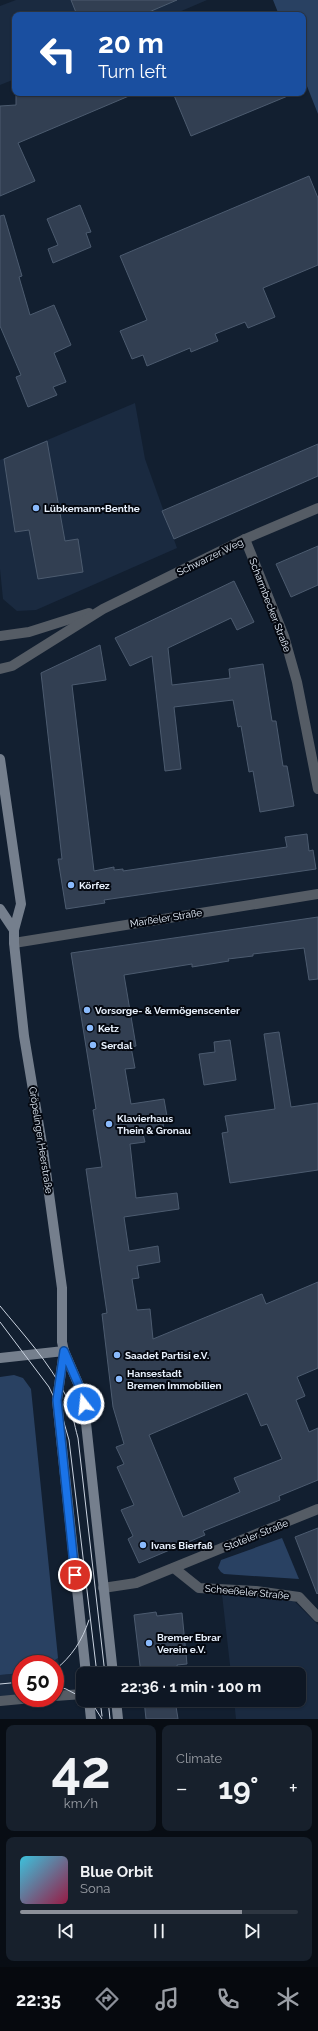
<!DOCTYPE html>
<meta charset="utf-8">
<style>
:root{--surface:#0e1724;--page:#17202c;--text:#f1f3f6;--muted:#9b9fa6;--line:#2e3641;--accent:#8c9099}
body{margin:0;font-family:Raleway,sans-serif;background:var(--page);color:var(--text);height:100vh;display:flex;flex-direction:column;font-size:15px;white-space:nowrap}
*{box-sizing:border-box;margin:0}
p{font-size:13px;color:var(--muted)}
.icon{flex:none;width:22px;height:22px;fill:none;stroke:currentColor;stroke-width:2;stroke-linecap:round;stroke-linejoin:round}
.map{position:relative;height:1719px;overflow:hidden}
.details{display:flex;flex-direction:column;gap:6px;padding:6px;background:#080d14;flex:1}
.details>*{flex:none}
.top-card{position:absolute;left:12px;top:12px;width:294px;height:84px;border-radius:8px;box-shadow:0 1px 3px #0004,0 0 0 1px var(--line);background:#1a4fa0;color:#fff;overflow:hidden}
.speed{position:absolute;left:12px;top:1655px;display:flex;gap:8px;font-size:20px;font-weight:700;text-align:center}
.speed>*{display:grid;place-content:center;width:52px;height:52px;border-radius:50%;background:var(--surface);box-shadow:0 1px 3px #0004,0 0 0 1px var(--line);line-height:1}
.speed .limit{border:6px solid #d22;background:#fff;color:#111}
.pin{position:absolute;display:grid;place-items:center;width:34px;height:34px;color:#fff;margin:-17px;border:2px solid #fff;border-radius:50%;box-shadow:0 1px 4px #0007}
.me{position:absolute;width:44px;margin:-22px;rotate:344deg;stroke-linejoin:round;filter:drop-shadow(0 0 3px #0008)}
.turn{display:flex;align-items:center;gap:14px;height:84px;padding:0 20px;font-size:18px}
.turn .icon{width:52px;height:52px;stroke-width:2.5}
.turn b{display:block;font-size:28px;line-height:34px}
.big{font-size:30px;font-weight:700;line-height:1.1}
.details .card{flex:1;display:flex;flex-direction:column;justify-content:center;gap:6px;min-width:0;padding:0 14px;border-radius:8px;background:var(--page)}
.details .dial{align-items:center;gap:0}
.dial b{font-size:52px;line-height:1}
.song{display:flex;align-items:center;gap:12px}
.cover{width:48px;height:48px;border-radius:6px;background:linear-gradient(135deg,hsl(190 70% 55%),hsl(340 70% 35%))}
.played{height:4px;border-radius:2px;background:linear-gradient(90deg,var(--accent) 80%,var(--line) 80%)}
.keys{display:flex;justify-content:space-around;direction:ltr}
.heat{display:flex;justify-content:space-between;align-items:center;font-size:22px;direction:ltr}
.details .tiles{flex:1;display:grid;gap:6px;grid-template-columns:1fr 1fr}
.card:last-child{grid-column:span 2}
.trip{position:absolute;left:76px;top:1667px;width:230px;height:40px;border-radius:8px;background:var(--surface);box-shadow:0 1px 3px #0004,0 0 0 1px var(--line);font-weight:700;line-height:40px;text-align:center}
.dock{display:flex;height:64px;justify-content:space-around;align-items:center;background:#06090e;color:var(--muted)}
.dock .icon{width:28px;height:28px}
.dock .current{color:var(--accent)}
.dock b{font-size:18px;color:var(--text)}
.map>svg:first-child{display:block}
</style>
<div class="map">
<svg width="318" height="1719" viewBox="0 0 318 1719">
<rect width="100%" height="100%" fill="#121f30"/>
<!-- built -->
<g fill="#1a2a40">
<polygon points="16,0 207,0 172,15 15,15 15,79 0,85 0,6"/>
<polygon points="135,403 145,459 177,548 36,610 17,611 3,599 0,569 0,460"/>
<polygon points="222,1594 291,1598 318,1625 318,1719 236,1719 234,1700 299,1700 299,1674 231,1674"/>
<polygon points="58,1658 63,1689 55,1691 55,1664 49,1664"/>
<polygon points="21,1673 21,1696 0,1698 0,1675"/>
</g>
<!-- green -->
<g fill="#294162">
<polygon points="273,0 318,0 318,114 303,76 303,15 279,15"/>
<polygon points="14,1375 23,1378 31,1389 58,1658 49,1664 21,1664 21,1673 0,1675 0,1377"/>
<polygon points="282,1538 299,1579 224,1574 221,1572 218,1568 221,1560"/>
</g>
<!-- building -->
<g fill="#323f52" stroke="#4c5b6f" fill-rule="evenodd">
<polygon points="71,0 177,0 142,15 77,15"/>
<polygon points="16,93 136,93 18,143 35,181 0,196 0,106 16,105"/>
<polygon points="173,93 295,93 191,136"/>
<polygon points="309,176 318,198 318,265 263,288 275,317 248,328 245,322 215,334 218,341 191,352 190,348 147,366 143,355 132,359 120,331 147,320 120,256"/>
<polygon points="80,205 91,232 86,233 91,247 53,263 48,249 58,245 47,219"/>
<polygon points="4,215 22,276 19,277 30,315 54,305 71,345 54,353 66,382 53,387 57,395 28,407 16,377 21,375 0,326 0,216"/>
<polygon points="47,441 65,541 78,539 83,572 38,579 29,530 15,532 4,459"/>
<polygon points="318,444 318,476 174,539 162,511"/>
<polygon points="318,546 318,585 291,597 276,564"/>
<polygon points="234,581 254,622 237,630 231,618 168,648 172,685 230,678 229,669 263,664 272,721 276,721 283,766 287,766 294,806 260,812 253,771 249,772 241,726 238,727 233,700 174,707 181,769 165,771 152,656 130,666 115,638"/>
<polygon points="100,645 106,680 72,685 94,871 114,867 114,870 123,869 123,871 287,847 285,837 307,834 309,851 313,850 316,869 104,900 105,903 66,909 58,859 62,859 41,673"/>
<path d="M318,917V979L309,980L304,948L253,954V956L228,959L229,961L192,967V964L124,975L136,1046L131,1047L135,1068L125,1069L131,1104L164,1099L168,1122L163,1123L164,1131L143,1134L145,1142L130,1144L136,1198L177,1193L179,1209L124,1217L129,1251L158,1246L160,1262L137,1266L139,1278L132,1279L137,1310L150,1309L153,1339L262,1294L266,1304L318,1282V1368L297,1377L305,1396L296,1400L309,1432L318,1428V1480L279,1496L280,1500L203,1531L205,1535L139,1563L128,1539L133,1536L121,1510L134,1505L117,1467L124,1464L116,1447L124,1444L113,1407L102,1314L107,1313L86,1169L102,1167L93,1110L96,1109L71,953ZM247,1393L261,1426L267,1424L282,1459L234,1478L240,1492L183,1517L149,1435Z"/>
<polygon points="279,1032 291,1107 318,1103 318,1170 230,1183 222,1133 228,1132 225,1116 275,1109 264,1034"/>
<polygon points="230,1040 236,1080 204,1085 199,1054 215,1052 214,1042"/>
<polygon points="318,1528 318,1593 317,1594 295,1537"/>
<polygon points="156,1612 157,1616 182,1613 187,1664 177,1665 178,1673 141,1674 134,1615"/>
<polygon points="144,1700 175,1700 178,1719 146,1719"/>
</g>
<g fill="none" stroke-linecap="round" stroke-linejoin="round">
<!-- street -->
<g stroke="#555c65" stroke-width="10">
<polyline points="245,539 284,636 297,682 318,789"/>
<polyline points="0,636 29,632 89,613"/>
<polyline points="0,669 12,666 103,609 245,539 318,508"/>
<polyline points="14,943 318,894"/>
<polyline points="174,1568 199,1588 256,1591 299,1597 318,1617"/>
<polyline points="103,1588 136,1583 318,1509"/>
<polyline points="55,1696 83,1694"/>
<polyline points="0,1701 32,1698"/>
</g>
<!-- secondary -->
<g stroke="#757f8d" stroke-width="10">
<polyline points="0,759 21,904 14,930 14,943 24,1036 43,1150 62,1288 62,1342 64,1351 83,1395 113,1674"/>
<polyline points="0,909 14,930"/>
<polyline points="64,1351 57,1400 86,1674"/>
<polyline points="0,1358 64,1351"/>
<polyline points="89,1700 91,1719"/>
<polyline points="116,1700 118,1719"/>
</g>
<!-- tram -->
<g stroke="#cad3e0" stroke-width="1">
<path d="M0,1306C23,1334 50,1363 66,1396C72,1409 74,1424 78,1438L105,1674"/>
<polyline points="0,1322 49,1387 61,1412 69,1440 97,1674"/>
<path d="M55,1670C72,1656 82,1641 89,1620"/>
<polyline points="0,1684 21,1682"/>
<polyline points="55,1686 66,1689 83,1698"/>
<polyline points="85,1700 95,1708 102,1719"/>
<polyline points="100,1700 102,1716"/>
<polyline points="108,1700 110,1719"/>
</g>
</g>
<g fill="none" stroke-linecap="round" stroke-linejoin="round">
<!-- route casing -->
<g stroke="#114b97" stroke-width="10">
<polyline id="route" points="75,1575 57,1400 64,1351 83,1395 84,1404"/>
</g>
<!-- route -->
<use href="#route" stroke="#1a73e8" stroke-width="7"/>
</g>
<!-- markers -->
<g fill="#8abafc" stroke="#040810" stroke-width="1.5">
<circle cx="36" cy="508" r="4"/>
<circle cx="71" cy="885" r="4"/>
<circle cx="87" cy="1010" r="4"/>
<circle cx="90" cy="1028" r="4"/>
<circle cx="93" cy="1045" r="4"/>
<circle cx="109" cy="1124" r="4"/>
<circle cx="117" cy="1355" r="4"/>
<circle cx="119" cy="1379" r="4"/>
<circle cx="143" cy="1545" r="4"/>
<circle cx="149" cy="1643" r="4"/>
</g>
<g text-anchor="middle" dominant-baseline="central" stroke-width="4" stroke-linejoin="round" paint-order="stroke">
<!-- poi labels -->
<g font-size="10" font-weight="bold" fill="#e7f0fc" stroke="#040810" text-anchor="start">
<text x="44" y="508">Lübkemann+Benthe</text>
<text x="79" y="885">Körfez</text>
<text x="95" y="1010">Vorsorge- &amp; Vermögenscenter</text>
<text x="98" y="1028">Ketz</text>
<text x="101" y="1045">Serdal</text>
<text x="117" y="1118">Klavierhaus<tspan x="117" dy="12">Thein &amp; Gronau</tspan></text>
<text x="125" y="1355">Saadet Partisi e.V.</text>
<text x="127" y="1373">Hansestadt<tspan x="127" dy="12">Bremen Immobilien</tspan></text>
<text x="151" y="1545">Ivans Bierfaß</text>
<text x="157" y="1637">Bremer Ebrar<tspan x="157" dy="12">Verein e.V.</tspan></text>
</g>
<!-- street labels -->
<g font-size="10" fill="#e7f0fc" stroke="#040810">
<text transform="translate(210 557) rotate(-26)">Schwarzer Weg</text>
<text transform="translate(270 605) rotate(69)">Scharmbecker Straße</text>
<text transform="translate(166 918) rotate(-9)">Marßeler Straße</text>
<text transform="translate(41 1140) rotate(81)">Gröpelinger Heerstraße</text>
<text transform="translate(256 1535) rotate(-22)">Stoteler Straße</text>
<text transform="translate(247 1592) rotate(5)">Scheeßeler Straße</text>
</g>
</g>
</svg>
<div class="speed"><div class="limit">50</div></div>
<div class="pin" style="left:75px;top:1575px;background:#d93025"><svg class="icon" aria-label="arrive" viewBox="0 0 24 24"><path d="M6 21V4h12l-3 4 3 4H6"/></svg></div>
<svg class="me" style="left:84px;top:1404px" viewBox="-20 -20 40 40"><circle r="17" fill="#1a73e8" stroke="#fff" stroke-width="3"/><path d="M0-11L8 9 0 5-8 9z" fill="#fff"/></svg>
<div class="trip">22:36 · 1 min · 100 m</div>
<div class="top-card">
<div class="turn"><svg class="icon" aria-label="left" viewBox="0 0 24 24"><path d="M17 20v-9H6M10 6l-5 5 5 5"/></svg><div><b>20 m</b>Turn left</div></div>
</div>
</div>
<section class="details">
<div class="tiles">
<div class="card dial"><b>42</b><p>km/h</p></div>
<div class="card"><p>Climate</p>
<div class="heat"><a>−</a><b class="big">19°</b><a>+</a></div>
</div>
<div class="card">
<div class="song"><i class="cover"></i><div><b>Blue Orbit</b><p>Sona</p></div></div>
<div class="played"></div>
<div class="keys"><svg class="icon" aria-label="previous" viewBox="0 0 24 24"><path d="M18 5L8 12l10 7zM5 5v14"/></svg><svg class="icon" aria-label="pause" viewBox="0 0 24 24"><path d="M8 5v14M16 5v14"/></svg><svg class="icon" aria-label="next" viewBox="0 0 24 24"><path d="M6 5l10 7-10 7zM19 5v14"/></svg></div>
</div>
</div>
</section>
<nav class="dock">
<b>22:35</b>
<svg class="icon current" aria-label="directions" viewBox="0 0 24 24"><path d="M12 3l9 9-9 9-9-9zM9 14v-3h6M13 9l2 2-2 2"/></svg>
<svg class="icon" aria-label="music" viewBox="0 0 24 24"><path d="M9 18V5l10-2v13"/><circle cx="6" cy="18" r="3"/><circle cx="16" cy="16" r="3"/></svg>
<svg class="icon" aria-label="phone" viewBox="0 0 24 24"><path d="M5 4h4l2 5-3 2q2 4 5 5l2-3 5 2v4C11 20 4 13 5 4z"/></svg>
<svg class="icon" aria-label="climate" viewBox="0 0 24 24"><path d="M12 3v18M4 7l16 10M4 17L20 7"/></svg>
</nav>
